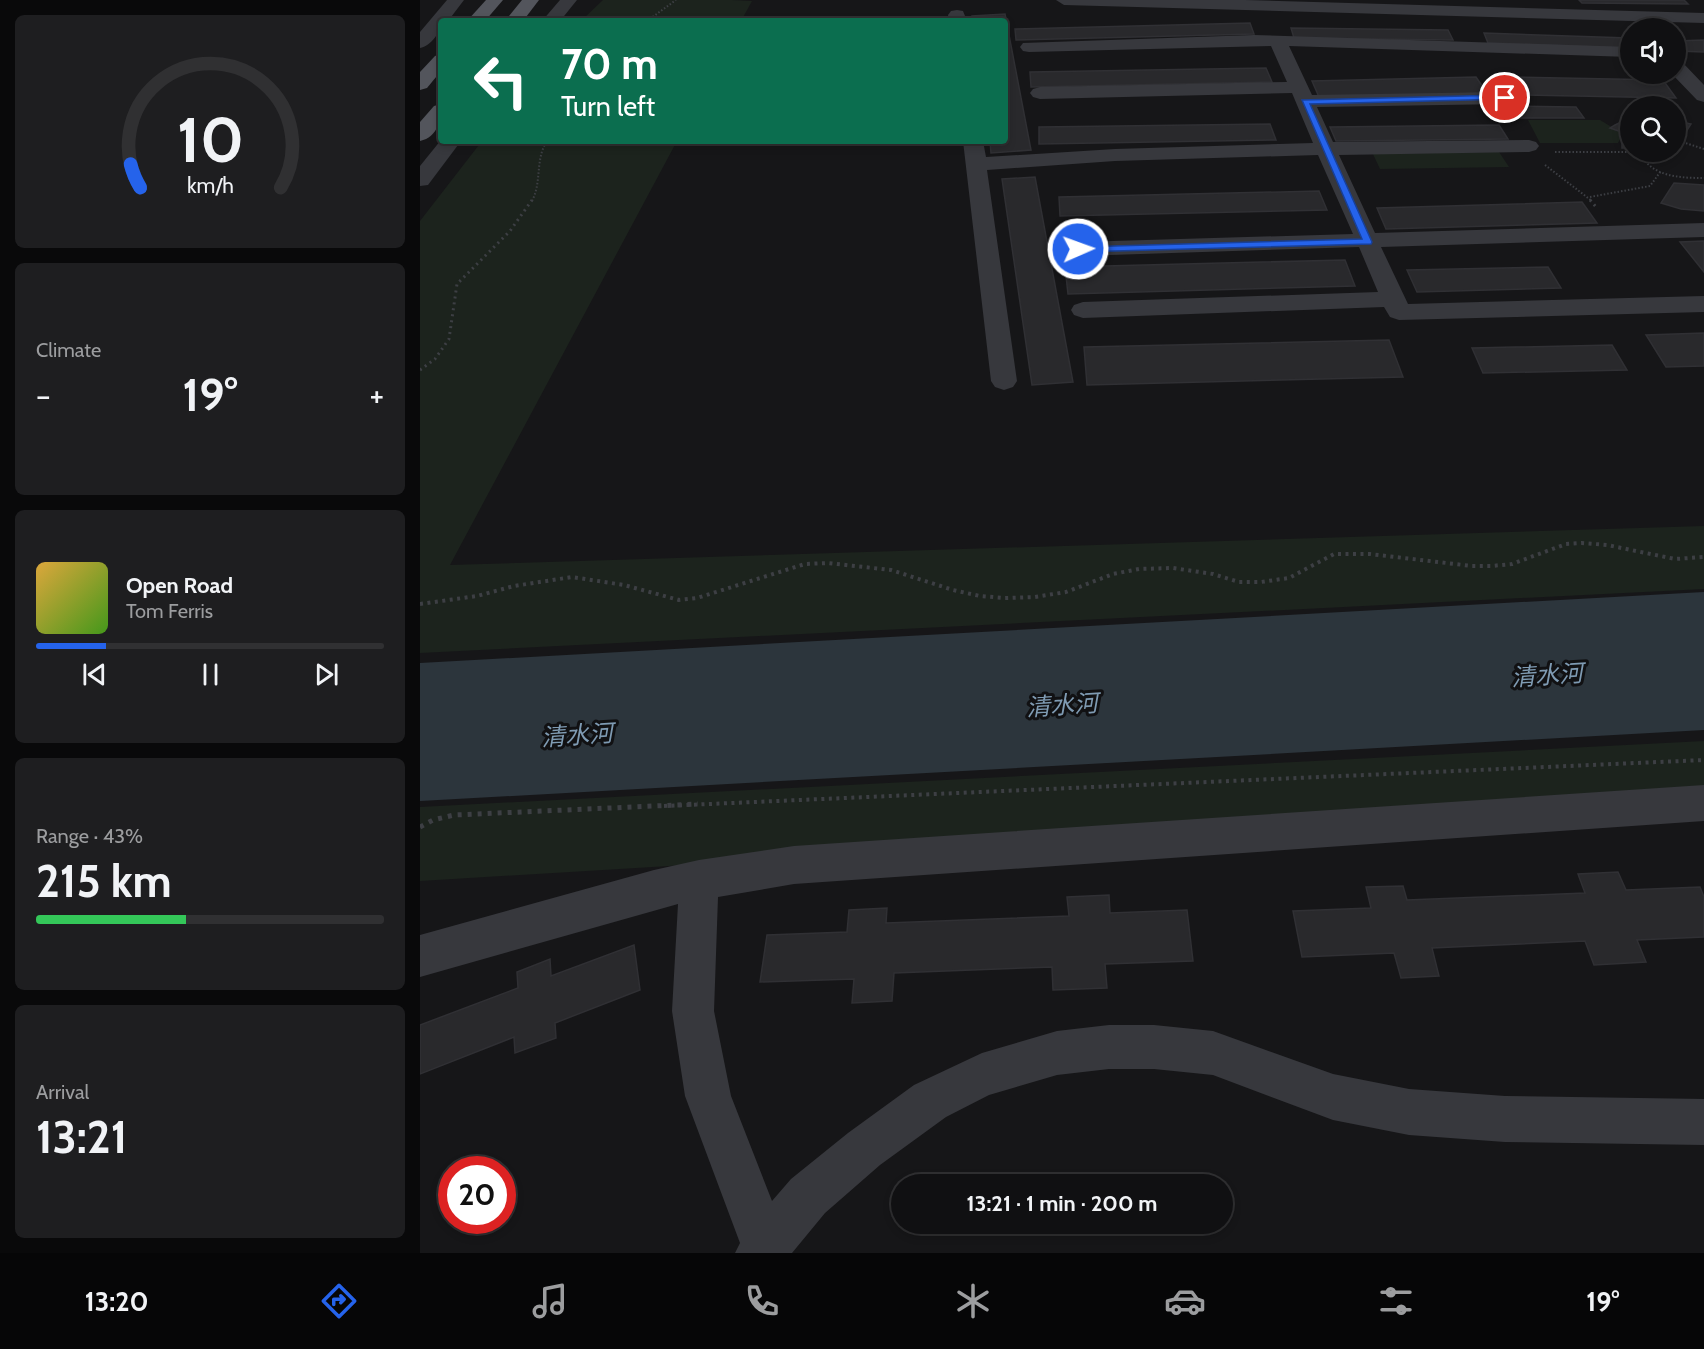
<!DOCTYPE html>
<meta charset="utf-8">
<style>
:root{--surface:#101012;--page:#1e1e20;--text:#f1f3f6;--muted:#9c9d9f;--line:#303032;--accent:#2563eb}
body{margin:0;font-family:Cabin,"Noto Sans SC",sans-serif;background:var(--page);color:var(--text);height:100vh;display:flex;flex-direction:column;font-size:22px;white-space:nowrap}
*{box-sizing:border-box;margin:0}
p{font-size:20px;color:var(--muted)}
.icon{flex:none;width:33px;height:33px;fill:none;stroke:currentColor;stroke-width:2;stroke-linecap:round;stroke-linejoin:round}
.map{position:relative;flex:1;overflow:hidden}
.panel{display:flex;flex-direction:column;gap:15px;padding:15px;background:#09090a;width:420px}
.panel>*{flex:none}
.hud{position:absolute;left:18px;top:18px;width:570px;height:126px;border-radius:6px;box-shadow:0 3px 9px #0003,0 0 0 2px var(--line);background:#0b6e4f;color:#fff;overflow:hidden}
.fabs{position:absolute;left:1200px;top:18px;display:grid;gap:12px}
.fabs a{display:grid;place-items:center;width:66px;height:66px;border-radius:50%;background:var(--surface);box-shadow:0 3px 9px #0003,0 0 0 2px var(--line);font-size:30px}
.speed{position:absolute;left:18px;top:1156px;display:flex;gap:12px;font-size:30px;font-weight:700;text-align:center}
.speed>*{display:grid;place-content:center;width:78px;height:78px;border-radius:50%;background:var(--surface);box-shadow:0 3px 9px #0003,0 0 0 2px var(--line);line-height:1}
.speed .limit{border:9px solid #d22;background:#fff;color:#111}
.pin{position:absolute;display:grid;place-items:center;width:51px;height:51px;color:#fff;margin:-26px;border:3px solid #fff;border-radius:50%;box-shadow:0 2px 6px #0007}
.me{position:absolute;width:66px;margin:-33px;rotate:88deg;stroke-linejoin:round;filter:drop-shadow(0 0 4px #0008)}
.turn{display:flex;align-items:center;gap:21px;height:126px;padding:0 24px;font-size:27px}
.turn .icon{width:78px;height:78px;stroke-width:2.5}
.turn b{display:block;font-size:42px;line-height:51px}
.big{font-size:45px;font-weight:700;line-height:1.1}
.panel .card{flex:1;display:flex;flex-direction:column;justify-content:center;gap:9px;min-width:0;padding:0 21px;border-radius:9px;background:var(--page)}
.panel .dial{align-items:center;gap:0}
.dial svg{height:156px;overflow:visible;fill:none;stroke:var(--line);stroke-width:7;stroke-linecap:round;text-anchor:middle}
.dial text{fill:var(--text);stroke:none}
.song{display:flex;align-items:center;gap:18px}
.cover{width:72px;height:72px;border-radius:9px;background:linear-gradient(135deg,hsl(40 70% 55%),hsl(100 70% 35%))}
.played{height:6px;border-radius:3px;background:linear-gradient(90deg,var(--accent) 20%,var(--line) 20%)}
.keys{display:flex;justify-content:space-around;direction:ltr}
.heat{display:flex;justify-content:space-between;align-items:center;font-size:33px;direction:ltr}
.charge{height:9px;border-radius:4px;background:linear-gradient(90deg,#34c759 43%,var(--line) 0)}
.trip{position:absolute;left:471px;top:1174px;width:342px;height:60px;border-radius:30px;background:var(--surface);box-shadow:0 3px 9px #0003,0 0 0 2px var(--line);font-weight:700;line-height:60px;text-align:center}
.menu{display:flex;height:96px;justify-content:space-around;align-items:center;background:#060607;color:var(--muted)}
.menu .icon{width:42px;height:42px}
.menu .on{color:var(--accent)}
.menu b{font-size:27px;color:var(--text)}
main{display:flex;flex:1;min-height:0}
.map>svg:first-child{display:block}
</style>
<main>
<section class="panel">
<div class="card dial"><svg viewBox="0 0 100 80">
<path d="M14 69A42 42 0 1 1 86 69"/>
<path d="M14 69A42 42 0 0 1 9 57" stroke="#2563eb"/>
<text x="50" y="56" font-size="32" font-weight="700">10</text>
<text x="50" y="72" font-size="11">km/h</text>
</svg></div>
<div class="card"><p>Climate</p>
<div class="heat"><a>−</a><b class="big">19°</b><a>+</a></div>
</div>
<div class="card">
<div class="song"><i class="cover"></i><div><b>Open Road</b><p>Tom Ferris</p></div></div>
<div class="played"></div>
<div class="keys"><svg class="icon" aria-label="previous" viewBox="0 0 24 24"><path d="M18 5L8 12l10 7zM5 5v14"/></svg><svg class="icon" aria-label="pause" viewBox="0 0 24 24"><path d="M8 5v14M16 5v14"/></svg><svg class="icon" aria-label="next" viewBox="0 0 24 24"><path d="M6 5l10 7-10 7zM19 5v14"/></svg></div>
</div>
<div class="card"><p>Range · 43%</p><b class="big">215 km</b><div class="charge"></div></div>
<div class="card"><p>Arrival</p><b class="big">13:21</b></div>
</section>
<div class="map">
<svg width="1284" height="1253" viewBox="0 0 1284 1253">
<rect width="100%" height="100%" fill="#161618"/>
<!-- green -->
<g fill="#1c231d">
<polygon points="183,0 312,0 332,1 321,21 161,21"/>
<polygon points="1108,120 1180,120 1203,134 1198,143 1120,143"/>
<polygon points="62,141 257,141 30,565 1284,526 1284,589 0,653 0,221"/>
<polygon points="1079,152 1089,167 960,169 953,154"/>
<polygon points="1284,741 1284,804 0,881 0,807"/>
</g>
<!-- water -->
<polygon fill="#2c353c" points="1284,592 1284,730 0,801 0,663"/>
<!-- building -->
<g fill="#29292c" stroke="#303034" stroke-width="1.5">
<polygon points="1159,0 1264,0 1268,4 1162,3"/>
<polygon points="585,14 611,150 571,153 570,141 585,141 585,21 552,21 552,16"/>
<polygon points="830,23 834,34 596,40 595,29"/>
<polygon points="871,28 1028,30 1033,40 874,38"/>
<polygon points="1064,33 1209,38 1210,48 1068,43"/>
<polygon points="1284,40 1284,52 1256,51 1256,41"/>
<polygon points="846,68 852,82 611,87 610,72"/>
<polygon points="1056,77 1067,93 899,97 892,81"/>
<polygon points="1093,77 1243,80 1256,98 1103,95"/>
<polygon points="1093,106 1156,107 1164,118 1100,118"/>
<polygon points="1210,118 1210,135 1190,128 1195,125"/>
<polygon points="1256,121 1271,124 1262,138 1256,136"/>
<polygon points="850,124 856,140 619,144 619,127"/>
<polygon points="1079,125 1088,139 916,141 910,127"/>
<polygon points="1208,134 1210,135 1210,148 1202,148 1202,143"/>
<polygon points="615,177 653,382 612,385 582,179"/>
<polygon points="1254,183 1284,185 1284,211 1261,209 1241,203"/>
<polygon points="899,191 907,210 640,216 639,197"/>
<polygon points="1162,202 1177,223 966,229 957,208"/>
<polygon points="1284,241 1284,272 1260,242"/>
<polygon points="925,260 935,286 648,294 645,267"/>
<polygon points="1128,267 1141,288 997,292 987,270"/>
<polygon points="1284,333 1284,366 1246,367 1226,335"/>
<polygon points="969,340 983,377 667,385 664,347"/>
<polygon points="1192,345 1207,370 1063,373 1052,348"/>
<polygon points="1198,872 1206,890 1280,887 1284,897 1284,937 1217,940 1226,962 1174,965 1165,941 1012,948 1019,976 981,978 974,953 882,957 873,911 951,908 946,887 983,886 987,900 1165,893 1158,874"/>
<polygon points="689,895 690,913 767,910 773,961 685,964 687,988 633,990 632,967 474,973 472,1001 432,1003 434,979 340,982 347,935 427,932 429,910 467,908 466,923 649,916 647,897"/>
<polygon points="214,945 220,990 135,1023 136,1038 95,1053 94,1037 0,1074 0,1025 98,988 97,972 130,959 131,976"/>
</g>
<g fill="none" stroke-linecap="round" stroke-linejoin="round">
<!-- path-far3 -->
<g stroke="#3d3f44" stroke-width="2" stroke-dasharray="1.5 2" stroke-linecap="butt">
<polyline points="227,21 256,0"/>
<polyline points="1256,140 1284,149"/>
<polyline points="1135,152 1220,152"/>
<path d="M1220,152C1230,177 1260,178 1284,178"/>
<polyline points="1125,165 1172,201"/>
<polyline points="1170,197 1230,186 1241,171"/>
<path d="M112,201C122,182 115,159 127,141"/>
</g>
<!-- path-far2 -->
<g stroke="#3d3f44" stroke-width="3" stroke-dasharray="2 4" stroke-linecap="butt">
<polyline points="1170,200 1176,207"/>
<polyline points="0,370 15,359 29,339 37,284 90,231 112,200"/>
</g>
<!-- path-far1 -->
<g stroke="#3d3f44" stroke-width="4" stroke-dasharray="3 4.5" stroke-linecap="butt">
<polyline points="0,604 57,596 94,586 152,577 204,585 259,600 277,598 385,564 408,563 471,570 533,590 560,596 585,598 615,597 646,592 693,574 719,569 753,568 793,574 819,582 841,582 869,578 914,554 950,554 1052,566 1071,566 1092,564 1146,544 1162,543 1187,545 1255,559 1284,557"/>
<polyline points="244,806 1284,760"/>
</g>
<!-- path -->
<polyline stroke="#3d3f44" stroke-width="5" stroke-dasharray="4 6" stroke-linecap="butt" points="0,827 13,820 34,815 278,804"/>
<!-- minor -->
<g fill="#37383d" fill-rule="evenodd">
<path d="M27,0H44L28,21H21C21,32 11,46 0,48V32Z"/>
<polygon points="140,0 157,0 140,21 122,21"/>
<polygon points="636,0 825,0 1284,13 1284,23 644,5"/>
<polygon points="537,10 543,11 547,21 529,21 528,15 531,11"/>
<polygon points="834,35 1210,47 1210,57 869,46 892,95 1085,92 1092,94 1095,98 1092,102 1085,104 897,107 913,142 1109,140 1116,142 1119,146 1116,150 1109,152 919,155 955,233 1284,223 1284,237 961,247 988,304 1284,296 1284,312 979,320 970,317 964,307 663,318 654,315 651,310 654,305 663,302 958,292 939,247 659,256 651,254 647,249 651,244 659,242 933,234 898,155 695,161 567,170 597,381 593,387 584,390 575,387 571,381 543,141 563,141 566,157 695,149 893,143 872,93 620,99 613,97 610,93 613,89 620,87 867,82 851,46 609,52 603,51 600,47 603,43"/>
<polygon points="1256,61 1263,63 1284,85 1284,102 1277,100 1252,74 1256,74"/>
<polygon points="21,140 41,141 8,185 0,186 0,166"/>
<polygon points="1284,785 1284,821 374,884 298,897 294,1011 311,1096 352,1201 371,1179 428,1133 494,1085 562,1053 637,1031 689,1025 734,1025 793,1031 913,1074 989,1089 1085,1096 1284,1099 1284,1145 1085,1142 989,1135 913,1120 793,1075 734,1069 689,1069 637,1075 569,1095 526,1117 460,1165 405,1213 372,1253 315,1253 320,1243 265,1096 252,1011 258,904 0,977 0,935 234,870 279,860 374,846"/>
</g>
<!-- major -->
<g fill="#53555c" fill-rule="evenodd">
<polygon points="66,0 83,0 65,21 47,21"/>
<polygon points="102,0 119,0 103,21 85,21"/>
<polygon points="21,54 21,71 7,88 0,90 0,72 15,56"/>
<path d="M21,104C21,120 18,137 0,141V122L14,106Z"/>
</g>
</g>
<!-- route -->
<polygon fill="#2563eb" stroke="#184099" stroke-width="1.5" points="1085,95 1088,96 1088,99 890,104 952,242 951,244 658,252 654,249 658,247 942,239 882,100"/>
<g text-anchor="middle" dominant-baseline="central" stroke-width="6" stroke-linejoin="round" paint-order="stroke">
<!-- water labels -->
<g font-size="24" font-style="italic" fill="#7f9bb3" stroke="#111113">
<text transform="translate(1127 675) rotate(-4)">清水河</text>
<text transform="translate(642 705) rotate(-4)">清水河</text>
<text transform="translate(157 735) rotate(-4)">清水河</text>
</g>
</g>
</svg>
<div class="fabs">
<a><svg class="icon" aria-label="sound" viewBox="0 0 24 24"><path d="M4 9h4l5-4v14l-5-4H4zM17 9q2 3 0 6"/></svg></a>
<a><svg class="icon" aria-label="search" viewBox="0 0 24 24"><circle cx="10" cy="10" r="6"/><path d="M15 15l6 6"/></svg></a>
</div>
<div class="speed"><div class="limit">20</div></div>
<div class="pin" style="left:1085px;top:98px;background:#d93025"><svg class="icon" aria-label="arrive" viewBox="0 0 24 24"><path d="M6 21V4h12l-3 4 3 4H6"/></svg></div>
<svg class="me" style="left:658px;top:249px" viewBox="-20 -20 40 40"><circle r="17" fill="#2563eb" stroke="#fff" stroke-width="3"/><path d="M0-11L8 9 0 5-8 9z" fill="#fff"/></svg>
<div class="trip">13:21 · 1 min · 200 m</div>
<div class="hud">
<div class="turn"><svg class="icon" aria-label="left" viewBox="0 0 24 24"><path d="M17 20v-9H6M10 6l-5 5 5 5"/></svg><div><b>70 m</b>Turn left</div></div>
</div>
</div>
</main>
<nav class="menu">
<b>13:20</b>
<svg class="icon on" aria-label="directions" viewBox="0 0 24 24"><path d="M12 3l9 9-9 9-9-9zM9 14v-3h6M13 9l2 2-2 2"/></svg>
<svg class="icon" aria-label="music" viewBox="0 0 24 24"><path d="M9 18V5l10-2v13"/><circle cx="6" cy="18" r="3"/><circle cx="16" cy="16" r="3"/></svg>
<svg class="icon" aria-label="phone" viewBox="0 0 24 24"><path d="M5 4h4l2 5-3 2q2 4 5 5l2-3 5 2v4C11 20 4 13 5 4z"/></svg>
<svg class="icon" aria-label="climate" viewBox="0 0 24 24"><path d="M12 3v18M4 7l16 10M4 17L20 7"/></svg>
<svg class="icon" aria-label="car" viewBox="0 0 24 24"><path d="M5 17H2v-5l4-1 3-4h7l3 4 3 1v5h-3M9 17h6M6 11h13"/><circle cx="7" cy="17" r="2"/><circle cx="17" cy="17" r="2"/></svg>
<svg class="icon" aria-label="filters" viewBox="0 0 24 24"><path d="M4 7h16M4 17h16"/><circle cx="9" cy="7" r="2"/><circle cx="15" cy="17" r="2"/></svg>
<b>19°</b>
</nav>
